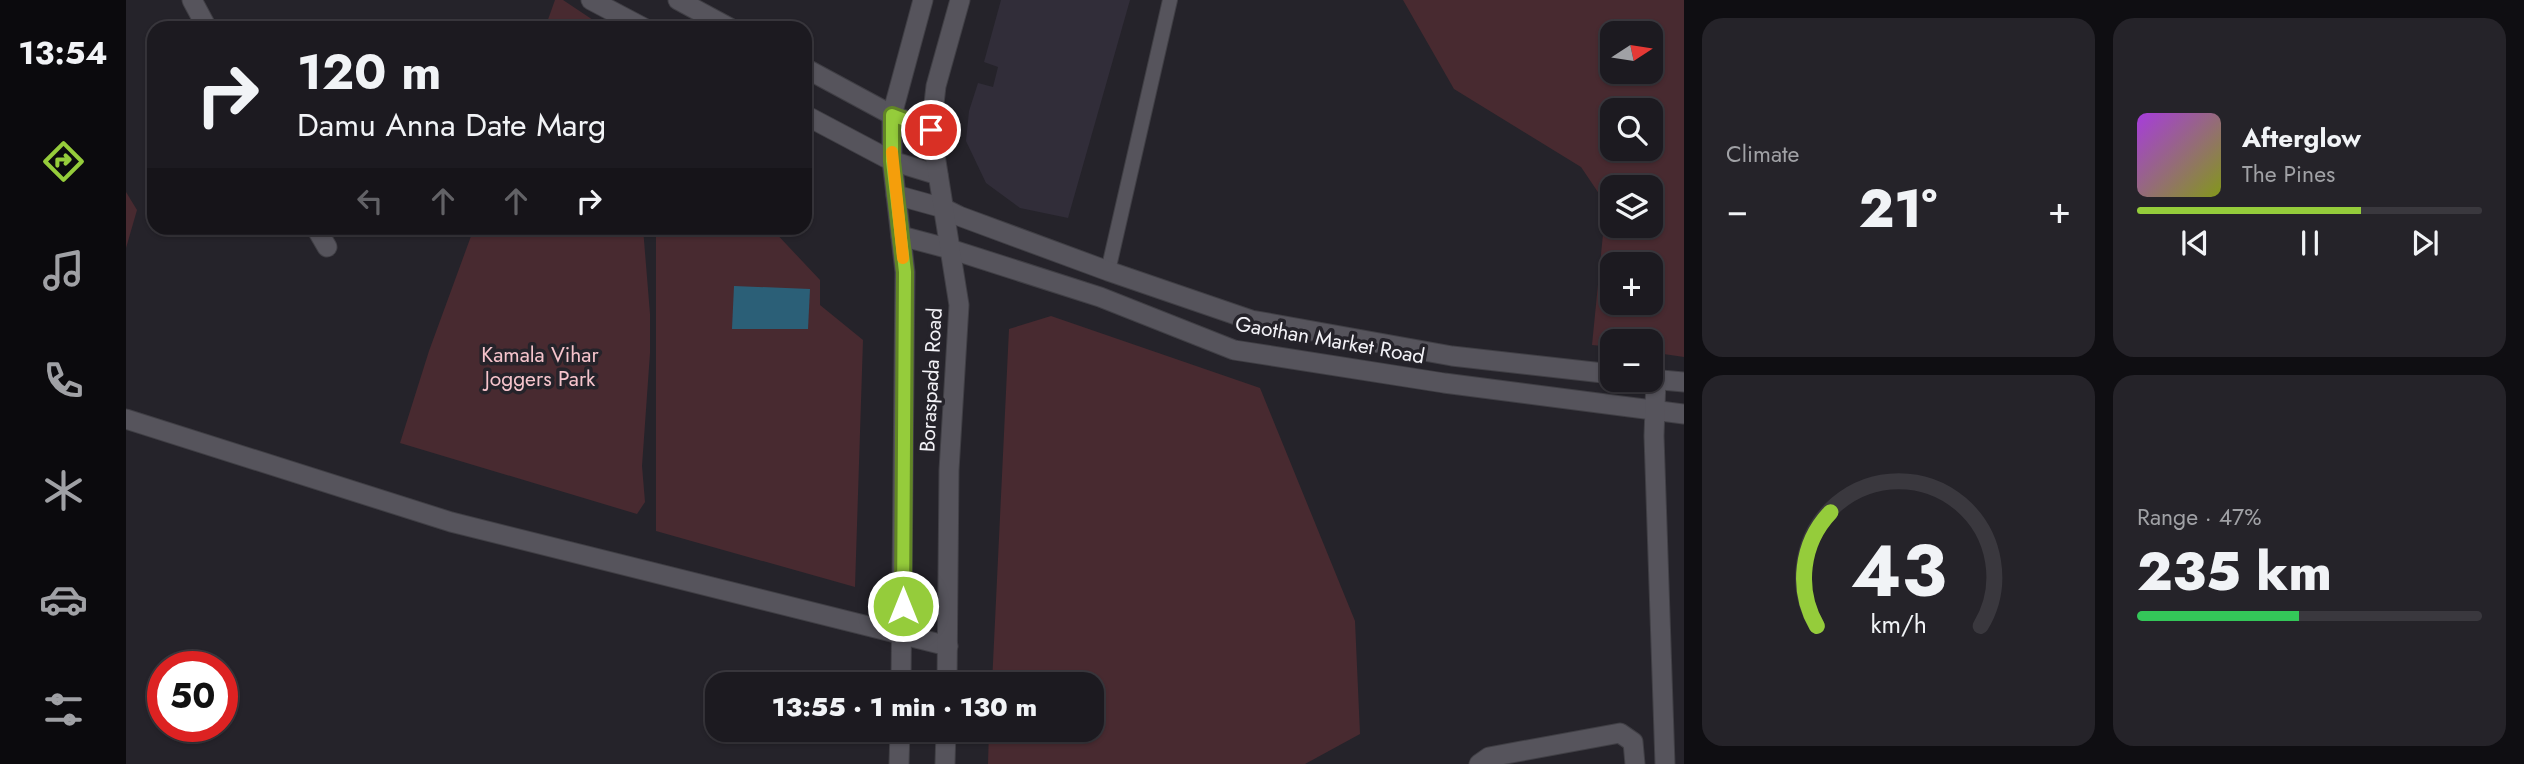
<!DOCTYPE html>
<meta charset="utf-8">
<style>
:root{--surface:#1c1a20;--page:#252329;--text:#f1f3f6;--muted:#a0a1a5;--line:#3a383e;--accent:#95cc3b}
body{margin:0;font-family:Jost,sans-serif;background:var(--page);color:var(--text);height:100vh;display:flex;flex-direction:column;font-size:26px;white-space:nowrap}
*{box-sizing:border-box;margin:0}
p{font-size:23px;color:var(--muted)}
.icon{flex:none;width:38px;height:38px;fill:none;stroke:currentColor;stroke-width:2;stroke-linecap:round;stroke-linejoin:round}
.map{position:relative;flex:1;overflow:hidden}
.drawer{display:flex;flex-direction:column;gap:18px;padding:18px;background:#0f0e12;width:840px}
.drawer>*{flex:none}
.guide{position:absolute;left:21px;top:21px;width:665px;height:214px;border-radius:21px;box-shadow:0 2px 5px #0004,0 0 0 2px var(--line);background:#1c1a20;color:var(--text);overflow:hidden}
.needle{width:46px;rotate:78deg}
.buttons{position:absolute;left:1474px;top:21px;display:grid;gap:14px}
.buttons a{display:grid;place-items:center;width:63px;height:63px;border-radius:14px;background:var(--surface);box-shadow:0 2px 5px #0004,0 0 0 2px var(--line);font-size:35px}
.speed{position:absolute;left:21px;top:651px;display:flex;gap:14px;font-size:35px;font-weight:700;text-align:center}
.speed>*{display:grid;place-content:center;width:91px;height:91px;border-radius:50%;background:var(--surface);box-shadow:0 2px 5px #0004,0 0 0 2px var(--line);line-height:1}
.speed .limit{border:10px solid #d22;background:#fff;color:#111}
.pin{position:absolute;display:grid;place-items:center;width:60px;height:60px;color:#fff;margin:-30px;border:4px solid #fff;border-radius:50%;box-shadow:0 2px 7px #0007}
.me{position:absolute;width:77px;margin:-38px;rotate:0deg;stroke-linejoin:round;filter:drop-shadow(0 0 5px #0008)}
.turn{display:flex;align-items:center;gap:24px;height:147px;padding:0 35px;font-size:32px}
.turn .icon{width:91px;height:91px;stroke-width:2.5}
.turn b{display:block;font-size:49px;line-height:60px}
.lanes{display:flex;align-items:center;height:66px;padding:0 35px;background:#0003;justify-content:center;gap:35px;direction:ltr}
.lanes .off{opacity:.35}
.big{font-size:52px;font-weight:800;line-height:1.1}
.drawer .widget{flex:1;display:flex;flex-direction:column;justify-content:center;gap:10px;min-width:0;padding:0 24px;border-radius:21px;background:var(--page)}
.drawer .dial{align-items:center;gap:0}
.dial svg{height:182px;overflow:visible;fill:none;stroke:var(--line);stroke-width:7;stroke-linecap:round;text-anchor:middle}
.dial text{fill:var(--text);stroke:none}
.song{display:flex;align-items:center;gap:21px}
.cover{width:84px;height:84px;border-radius:10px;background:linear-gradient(135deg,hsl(280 70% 55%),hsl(70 70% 35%))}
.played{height:7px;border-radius:4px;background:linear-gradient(90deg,var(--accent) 65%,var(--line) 65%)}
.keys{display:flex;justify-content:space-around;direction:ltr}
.heat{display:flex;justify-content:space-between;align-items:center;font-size:38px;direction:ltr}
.charge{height:10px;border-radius:5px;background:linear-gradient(90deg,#34c759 47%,var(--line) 0)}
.drawer .tiles{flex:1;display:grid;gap:18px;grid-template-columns:repeat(2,1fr)}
.trip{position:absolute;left:579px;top:672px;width:399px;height:70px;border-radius:21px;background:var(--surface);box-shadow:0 2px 5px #0004,0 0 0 2px var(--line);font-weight:800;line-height:70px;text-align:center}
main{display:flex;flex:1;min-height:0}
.tab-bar{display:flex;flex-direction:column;width:126px;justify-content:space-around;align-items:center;background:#0b0a0d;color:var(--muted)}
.tab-bar .icon{width:49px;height:49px}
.tab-bar .selected{color:var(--accent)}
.tab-bar b{font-size:32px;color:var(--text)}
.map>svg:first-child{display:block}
</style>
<main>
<nav class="tab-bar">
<b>13:54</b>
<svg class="icon selected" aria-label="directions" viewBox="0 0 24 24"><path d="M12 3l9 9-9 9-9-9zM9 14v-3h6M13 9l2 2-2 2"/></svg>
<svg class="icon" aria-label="music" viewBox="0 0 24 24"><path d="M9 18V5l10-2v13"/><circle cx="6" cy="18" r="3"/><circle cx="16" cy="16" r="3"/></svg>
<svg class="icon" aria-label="phone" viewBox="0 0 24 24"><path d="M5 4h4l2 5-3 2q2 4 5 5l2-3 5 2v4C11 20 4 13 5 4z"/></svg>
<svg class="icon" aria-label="climate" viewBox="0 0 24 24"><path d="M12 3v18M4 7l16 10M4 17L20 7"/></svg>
<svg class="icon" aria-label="car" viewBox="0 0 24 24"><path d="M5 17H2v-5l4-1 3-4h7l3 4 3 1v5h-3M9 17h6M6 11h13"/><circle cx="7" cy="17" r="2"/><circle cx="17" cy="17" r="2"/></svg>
<svg class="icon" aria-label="filters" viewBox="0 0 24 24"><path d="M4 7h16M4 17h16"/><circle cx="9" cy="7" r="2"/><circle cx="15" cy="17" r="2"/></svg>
</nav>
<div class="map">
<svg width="1558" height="764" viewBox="0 0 1558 764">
<rect width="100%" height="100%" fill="#25232a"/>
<!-- built -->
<polygon fill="#312d39" points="875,0 1004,0 942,218 894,208 860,183 840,141 843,111 852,83 867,87 872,67 858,62"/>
<!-- green -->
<g fill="#482a30" fill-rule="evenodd">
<polygon points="429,0 437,0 479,28 419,28"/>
<path d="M1277,0H1558V357L1524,352V341H1486V347L1466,345L1480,204L1455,167L1328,89ZM1524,33V72H1486V33ZM1524,110V149H1486V110ZM1524,187V226H1486V187ZM1524,264V303H1486V264Z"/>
<polygon points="0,192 11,210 0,248"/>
<polygon points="348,228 517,228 524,314 524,353 516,466 519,502 511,514 274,443 303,351"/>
<polygon points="530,228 645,228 694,280 694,305 737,340 729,587 530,531"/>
<polygon points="925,316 1134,388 1229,621 1234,734 1179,764 862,764 863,730 966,730 966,684 866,684 883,329"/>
</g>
<!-- water -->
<polygon fill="#2b5f77" points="608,286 684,289 682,329 606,329"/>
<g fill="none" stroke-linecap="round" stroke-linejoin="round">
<!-- service casing -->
<g stroke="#403f45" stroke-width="16">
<polyline id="service" points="982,271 1044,0"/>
</g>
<!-- pedestrian casing -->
<g stroke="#403f45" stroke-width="21">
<g id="pedestrian">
<polyline points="66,0 81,28"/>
<polyline points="190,228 201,247"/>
<polyline points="1353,764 1363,757 1494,733 1507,742 1509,764"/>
</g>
</g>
<!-- minor casing -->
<g stroke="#403f45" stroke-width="21">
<g id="minor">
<polyline points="770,195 817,208 833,216 982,271 1125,320 1326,356 1486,374"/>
<polyline points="775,236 824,249 974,297 1108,350 1318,383 1558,414"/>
<polyline points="1524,379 1558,382"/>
<polyline points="1530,379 1528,436 1539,764"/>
<polyline points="0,419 325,522 822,646"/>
</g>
</g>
<!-- tertiary casing -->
<g stroke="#403f45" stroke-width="21">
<g id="tertiary">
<polyline points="465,0 518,28"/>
<polyline points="552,0 604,28"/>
<polyline points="679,68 766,115 805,130"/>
<polyline points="679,115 766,161 812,175"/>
</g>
</g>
<!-- secondary casing -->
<g stroke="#403f45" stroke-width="21">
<g id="secondary">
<polyline points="775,684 779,272 766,161 766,115 797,0"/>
<polyline points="821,684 823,470 833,305 805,130 810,86 834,0"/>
<polyline points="773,764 774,730"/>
<polyline points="819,764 820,730"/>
</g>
</g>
<!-- service -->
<use href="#service" stroke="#56545c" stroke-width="14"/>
<!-- pedestrian -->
<use href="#pedestrian" stroke="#56545c" stroke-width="19"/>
<!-- minor -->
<use href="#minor" stroke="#56545c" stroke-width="19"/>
<!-- tertiary -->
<use href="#tertiary" stroke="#56545c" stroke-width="19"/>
<!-- secondary -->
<use href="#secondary" stroke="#56545c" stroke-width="19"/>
</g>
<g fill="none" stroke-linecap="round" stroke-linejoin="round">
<!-- route casing -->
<g stroke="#618526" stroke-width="18">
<polyline id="route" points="777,606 779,272 766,161 766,115 805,130"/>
</g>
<!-- route -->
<use href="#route" stroke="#95cc3b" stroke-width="12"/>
<!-- slow -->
<polyline stroke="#f59e0b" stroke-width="12" points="766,152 777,258"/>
</g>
<g text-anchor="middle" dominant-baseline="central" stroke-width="7" stroke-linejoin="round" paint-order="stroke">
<!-- street labels -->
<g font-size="21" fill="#f3f2f7" stroke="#25232a">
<text transform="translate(1204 340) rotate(10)">Gaothan Market Road</text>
<text transform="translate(805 380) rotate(-87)">Boraspada Road</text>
</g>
<!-- park labels -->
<g font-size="21" fill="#f6c4cc" stroke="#25232a">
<text x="414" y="355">Kamala Vihar<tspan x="414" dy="24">Joggers Park</tspan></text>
</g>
</g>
</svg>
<div class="buttons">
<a><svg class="needle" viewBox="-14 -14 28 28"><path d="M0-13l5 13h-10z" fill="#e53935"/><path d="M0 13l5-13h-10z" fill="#a0a1a5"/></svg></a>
<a><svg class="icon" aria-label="search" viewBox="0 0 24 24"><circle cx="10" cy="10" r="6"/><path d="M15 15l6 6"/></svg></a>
<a><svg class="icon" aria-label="layers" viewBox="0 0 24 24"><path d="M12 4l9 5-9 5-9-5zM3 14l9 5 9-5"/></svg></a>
<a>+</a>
<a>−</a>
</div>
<div class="speed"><div class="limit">50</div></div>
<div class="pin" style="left:805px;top:130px;background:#d93025"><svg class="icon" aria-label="arrive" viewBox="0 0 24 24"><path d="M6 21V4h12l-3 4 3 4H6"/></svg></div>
<svg class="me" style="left:777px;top:606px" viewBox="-20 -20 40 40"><circle r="17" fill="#95cc3b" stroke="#fff" stroke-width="3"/><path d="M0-11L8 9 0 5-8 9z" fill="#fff"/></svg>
<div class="trip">13:55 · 1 min · 130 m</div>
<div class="guide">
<div class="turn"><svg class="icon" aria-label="right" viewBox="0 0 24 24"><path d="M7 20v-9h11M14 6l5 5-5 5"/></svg><div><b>120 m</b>Damu Anna Date Marg</div></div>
<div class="lanes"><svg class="icon off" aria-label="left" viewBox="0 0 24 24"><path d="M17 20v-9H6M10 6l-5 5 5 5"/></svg><svg class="icon off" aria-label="ahead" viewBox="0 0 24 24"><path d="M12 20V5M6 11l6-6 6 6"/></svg><svg class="icon off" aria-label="ahead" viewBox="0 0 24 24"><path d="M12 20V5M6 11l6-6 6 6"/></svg><svg class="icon" aria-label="right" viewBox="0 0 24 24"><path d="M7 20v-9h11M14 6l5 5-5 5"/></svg></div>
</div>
</div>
<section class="drawer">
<div class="tiles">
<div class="widget"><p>Climate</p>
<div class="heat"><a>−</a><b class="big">21°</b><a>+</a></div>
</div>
<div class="widget">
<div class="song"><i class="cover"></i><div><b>Afterglow</b><p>The Pines</p></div></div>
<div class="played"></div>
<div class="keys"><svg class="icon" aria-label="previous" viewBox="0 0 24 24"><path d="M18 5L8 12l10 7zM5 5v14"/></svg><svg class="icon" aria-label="pause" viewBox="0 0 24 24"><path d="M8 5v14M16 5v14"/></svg><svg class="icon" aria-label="next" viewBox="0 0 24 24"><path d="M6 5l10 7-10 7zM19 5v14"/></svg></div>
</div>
<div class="widget dial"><svg viewBox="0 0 100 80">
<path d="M14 69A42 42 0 1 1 86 69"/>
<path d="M14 69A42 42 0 0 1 20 19" stroke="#95cc3b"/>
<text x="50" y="56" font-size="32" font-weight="700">43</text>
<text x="50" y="72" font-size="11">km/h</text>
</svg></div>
<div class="widget"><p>Range · 47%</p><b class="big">235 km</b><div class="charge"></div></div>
</div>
</section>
</main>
